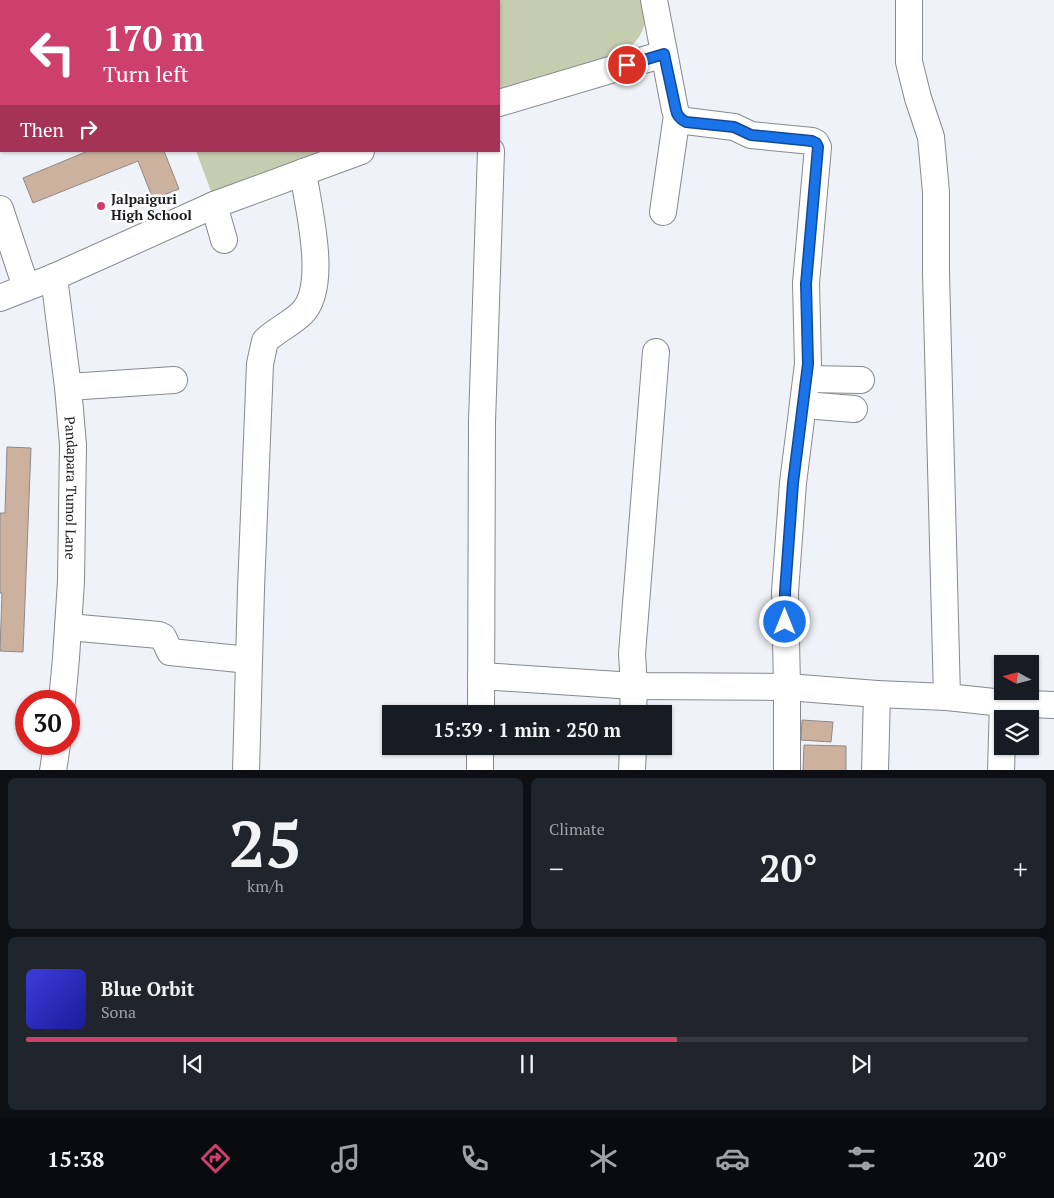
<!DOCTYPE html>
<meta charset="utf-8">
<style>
:root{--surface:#171b24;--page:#20242c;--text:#f1f3f6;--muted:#9ea1a6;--line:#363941;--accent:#cd406d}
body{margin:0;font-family:"PT Serif",serif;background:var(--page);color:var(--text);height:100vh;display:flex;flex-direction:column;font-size:19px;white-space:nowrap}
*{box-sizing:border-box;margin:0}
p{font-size:16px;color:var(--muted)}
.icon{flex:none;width:28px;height:28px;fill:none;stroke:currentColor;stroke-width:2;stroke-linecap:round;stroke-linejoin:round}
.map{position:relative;height:770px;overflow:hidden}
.side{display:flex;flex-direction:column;gap:8px;padding:8px;background:#0d0f14;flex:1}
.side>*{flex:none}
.guide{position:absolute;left:0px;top:0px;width:500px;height:152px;box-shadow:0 1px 4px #0004;background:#cd406d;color:#fff;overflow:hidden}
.needle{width:32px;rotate:277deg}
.buttons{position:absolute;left:994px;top:655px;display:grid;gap:10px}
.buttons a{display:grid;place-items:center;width:45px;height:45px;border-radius:0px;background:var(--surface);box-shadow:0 1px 4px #0004;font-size:25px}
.speed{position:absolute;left:15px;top:690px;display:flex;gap:10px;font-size:25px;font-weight:700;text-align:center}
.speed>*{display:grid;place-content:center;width:65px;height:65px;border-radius:50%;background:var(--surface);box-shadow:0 1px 4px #0004;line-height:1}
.speed .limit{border:8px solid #d22;background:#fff;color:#111}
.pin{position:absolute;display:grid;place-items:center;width:42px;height:42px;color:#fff;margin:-21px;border:2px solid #fff;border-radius:50%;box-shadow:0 1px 5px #0007}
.me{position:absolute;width:55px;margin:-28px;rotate:0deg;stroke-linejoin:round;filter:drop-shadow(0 0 4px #0008)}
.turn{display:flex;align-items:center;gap:18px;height:105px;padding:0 20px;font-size:22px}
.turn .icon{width:65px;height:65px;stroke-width:2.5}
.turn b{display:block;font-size:35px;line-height:42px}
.then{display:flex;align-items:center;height:48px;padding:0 20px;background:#0003;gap:10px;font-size:19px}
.big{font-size:38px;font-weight:700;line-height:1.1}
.side .tile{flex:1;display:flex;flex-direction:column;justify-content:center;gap:8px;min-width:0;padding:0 18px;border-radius:8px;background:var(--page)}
.side .dial{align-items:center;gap:0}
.dial b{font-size:65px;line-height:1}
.song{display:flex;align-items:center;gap:15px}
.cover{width:60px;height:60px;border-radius:8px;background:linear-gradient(135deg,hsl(240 70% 55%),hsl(240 70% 35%))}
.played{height:5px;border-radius:2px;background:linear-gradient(90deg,var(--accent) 65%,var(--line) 65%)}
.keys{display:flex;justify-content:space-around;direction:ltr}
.heat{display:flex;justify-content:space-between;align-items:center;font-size:28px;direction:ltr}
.side .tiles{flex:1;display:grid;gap:8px;grid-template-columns:1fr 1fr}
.tile:last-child{grid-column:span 2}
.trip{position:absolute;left:382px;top:705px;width:290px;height:50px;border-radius:0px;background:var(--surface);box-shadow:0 1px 4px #0004;font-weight:700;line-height:50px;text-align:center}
.menu{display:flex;height:80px;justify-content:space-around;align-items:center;background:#090b0e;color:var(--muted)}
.menu .icon{width:35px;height:35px}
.menu .active{color:var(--accent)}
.menu b{font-size:22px;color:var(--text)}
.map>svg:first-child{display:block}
</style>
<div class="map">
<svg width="1054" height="771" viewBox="0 0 1054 771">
<rect width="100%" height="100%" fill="#eff2f8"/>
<!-- green -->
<g fill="#c5ccaf">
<polygon points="172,0 362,0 363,1 170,1"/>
<path d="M494,0H648C646,20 645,37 627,49L499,98V1Z"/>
<polygon points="196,151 354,151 215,202"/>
</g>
<!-- building -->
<g fill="#ccb19e" stroke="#908a86">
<polygon points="88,151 164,151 179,189 153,199 138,161 33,203 23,178"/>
<polygon points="7,447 31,448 23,652 0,651 2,593 0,593 0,513 5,513"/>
<polygon points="802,720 833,722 831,742 801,740"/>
<polygon points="804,745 846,746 846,771 803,771"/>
</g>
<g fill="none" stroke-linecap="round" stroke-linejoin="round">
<!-- minor casing -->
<g stroke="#86898f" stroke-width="28">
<g id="minor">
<path d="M654,0L675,110C677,117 680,119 686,121L734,127L751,135L812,141L816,143L818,147L806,283L808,364L793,483L785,592L787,687V771"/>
<polyline points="909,0 909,62 918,98 931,137 936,192 936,273 947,697"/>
<polyline points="158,1 161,0"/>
<polyline points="0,85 1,85"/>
<polyline points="499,103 664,54"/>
<polyline points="214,205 224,240"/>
<polyline points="0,209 26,287"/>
<polyline points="663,212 677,115"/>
<path id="s1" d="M54,277L68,387L73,445L71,581L66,658L62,701"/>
<polyline points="0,298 54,277 214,205 361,151"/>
<polyline points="807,379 861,380"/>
<polyline points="68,387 174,380"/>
<polyline points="804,405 854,409"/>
<polyline points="68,627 159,635 163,637 170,652 249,660"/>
<polyline points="481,676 634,686 787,687 877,694 947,697 1003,703 1054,705"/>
<polyline points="481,714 482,422 491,151"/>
<polyline points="633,714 634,686 632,654 656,352"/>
<polyline points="53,771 57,744"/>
<path d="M246,771L251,589L260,364L265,341C276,330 291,324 302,313C329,286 308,207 303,172"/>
<polyline points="480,771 480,746"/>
<polyline points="632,771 633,746"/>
<polyline points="875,771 877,694"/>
<polyline points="1001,771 1003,703"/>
</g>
</g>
<!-- minor -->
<use href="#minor" stroke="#fff" stroke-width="26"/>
</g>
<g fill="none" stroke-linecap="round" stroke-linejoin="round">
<!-- route casing -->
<g stroke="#114b97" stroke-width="12">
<path id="route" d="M627,65L664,54L676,110C677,116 680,119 686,122L734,127L751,135L812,141L816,143L818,147L806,284L808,364L793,483L785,592V622"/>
</g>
<!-- route -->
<use href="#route" stroke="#1a73e8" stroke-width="9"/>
</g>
<!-- markers -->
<circle fill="#cd406d" stroke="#fff" stroke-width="2" cx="101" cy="206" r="5"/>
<g text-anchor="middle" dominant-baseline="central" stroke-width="5" stroke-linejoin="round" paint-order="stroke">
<!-- poi labels -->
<g font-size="14" font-weight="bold" fill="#1a1b1e" stroke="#fff" text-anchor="start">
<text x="111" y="198">Jalpaiguri<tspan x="111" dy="16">High School</tspan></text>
</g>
<!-- street labels -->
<g font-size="14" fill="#1a1b1e" stroke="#fff">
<text stroke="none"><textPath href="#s1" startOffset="212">Pandapara Tumol Lane</textPath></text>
</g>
</g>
</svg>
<div class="buttons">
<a><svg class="needle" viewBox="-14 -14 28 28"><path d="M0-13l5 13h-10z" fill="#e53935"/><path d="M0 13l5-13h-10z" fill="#9ea1a6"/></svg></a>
<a><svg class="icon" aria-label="layers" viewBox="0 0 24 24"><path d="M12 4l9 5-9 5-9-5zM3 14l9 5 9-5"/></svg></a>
</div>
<div class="speed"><div class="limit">30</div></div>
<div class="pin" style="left:627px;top:65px;background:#d93025"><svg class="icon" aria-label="arrive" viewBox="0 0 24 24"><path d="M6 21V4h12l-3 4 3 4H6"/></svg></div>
<svg class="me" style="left:785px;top:622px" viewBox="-20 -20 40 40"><circle r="17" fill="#1a73e8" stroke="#fff" stroke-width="3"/><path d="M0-11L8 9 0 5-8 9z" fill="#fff"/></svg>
<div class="trip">15:39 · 1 min · 250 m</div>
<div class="guide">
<div class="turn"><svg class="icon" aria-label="left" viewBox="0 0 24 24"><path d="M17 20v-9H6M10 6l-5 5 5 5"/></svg><div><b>170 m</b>Turn left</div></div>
<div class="then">Then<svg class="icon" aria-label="right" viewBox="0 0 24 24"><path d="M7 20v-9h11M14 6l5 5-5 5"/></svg></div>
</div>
</div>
<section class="side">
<div class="tiles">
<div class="tile dial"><b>25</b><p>km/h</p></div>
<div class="tile"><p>Climate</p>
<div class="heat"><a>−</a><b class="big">20°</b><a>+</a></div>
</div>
<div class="tile">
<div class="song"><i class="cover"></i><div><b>Blue Orbit</b><p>Sona</p></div></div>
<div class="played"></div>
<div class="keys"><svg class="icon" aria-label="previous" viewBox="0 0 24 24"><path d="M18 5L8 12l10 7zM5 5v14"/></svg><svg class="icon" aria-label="pause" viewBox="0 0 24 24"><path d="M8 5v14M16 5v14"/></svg><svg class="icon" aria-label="next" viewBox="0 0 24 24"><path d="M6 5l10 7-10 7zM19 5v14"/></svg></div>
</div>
</div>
</section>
<nav class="menu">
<b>15:38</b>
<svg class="icon active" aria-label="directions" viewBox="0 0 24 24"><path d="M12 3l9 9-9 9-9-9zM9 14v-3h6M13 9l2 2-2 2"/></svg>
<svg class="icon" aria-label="music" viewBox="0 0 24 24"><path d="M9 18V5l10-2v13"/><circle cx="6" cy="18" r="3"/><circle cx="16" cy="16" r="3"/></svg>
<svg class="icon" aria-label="phone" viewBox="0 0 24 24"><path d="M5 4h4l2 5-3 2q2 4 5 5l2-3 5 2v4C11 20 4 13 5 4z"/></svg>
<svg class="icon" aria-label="climate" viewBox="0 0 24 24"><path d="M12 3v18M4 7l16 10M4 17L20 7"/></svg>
<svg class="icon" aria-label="car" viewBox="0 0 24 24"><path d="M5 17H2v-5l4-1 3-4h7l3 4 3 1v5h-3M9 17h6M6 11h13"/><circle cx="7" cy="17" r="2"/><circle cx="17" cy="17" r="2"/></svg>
<svg class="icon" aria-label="filters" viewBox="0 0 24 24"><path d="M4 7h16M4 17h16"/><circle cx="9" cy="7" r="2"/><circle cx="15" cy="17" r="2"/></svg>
<b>20°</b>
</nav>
